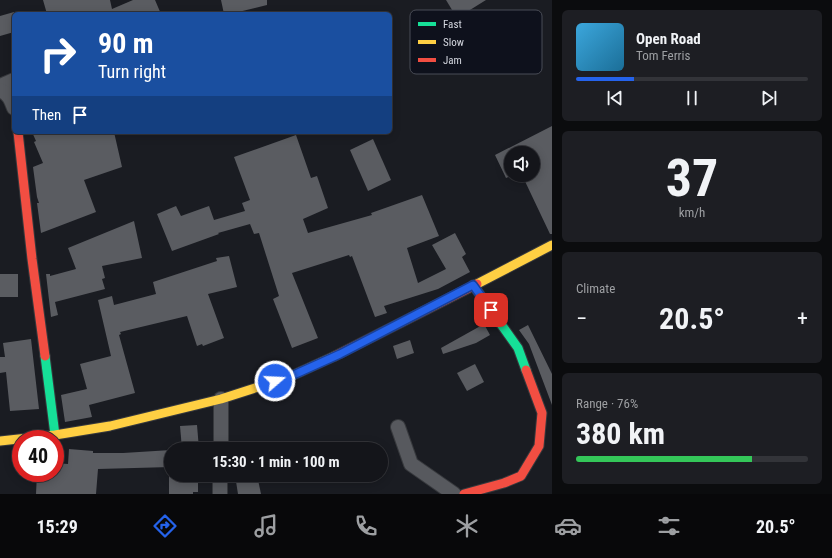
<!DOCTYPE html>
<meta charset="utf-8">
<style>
:root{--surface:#14151a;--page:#1d1e23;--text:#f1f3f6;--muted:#9d9fa2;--line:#333439;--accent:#2563eb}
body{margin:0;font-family:"Roboto Condensed",sans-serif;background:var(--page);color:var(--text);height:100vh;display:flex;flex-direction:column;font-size:15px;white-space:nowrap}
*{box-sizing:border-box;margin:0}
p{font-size:13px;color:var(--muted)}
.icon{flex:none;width:22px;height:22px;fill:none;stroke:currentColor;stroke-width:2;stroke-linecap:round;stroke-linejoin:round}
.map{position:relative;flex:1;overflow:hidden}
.side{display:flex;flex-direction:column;gap:10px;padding:10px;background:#0b0c0e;width:280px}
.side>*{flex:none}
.banner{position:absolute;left:12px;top:12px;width:380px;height:122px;border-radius:6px;box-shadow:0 2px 10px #0003,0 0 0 1px var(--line);background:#1a4fa0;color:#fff;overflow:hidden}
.tools{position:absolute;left:504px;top:146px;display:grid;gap:8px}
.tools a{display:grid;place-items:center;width:36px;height:36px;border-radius:50%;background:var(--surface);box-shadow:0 2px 10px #0003,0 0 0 1px var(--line);font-size:20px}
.speed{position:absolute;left:12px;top:430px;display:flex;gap:8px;font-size:20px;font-weight:700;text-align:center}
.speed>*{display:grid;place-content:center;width:52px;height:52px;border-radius:50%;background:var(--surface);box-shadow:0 2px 10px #0003,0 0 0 1px var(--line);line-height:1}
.speed .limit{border:6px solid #d22;background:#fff;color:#111}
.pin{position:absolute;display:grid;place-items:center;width:34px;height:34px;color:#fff;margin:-17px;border-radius:8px;box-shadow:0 2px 6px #0006}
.me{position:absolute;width:44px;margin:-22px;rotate:71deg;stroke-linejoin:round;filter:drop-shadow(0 0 3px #0008)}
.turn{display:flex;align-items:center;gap:14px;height:84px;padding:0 20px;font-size:18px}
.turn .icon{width:52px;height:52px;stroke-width:2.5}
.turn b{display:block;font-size:28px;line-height:34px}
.then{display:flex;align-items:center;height:38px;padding:0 20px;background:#0003;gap:8px;font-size:15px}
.big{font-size:30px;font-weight:700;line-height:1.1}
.side .widget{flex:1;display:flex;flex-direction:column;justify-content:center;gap:6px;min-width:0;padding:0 14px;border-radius:6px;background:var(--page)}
.side .dial{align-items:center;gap:0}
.dial b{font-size:52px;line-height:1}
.song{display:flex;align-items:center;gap:12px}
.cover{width:48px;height:48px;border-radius:6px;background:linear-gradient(135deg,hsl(200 70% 55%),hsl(200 70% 35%))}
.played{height:4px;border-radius:2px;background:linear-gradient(90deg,var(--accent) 25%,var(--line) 25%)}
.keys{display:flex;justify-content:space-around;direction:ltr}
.heat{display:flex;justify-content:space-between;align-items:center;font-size:22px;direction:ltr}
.charge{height:6px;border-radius:3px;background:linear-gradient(90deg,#34c759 76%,var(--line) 0)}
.trip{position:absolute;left:164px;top:442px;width:224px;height:40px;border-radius:20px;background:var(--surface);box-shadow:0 2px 10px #0003,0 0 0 1px var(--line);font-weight:700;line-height:40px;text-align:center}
.menu{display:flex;height:64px;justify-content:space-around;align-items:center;background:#08080a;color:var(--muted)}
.menu .icon{width:28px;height:28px}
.menu .current{color:var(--accent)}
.menu b{font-size:18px;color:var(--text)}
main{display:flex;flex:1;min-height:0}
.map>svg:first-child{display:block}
</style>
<main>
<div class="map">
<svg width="552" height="494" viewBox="0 0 552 494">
<rect width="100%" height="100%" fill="#1a1c22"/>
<!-- building -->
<g fill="#5a5c61">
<polygon points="43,0 110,0 112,9 133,0 155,0 161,14 47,14"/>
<polygon points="221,0 267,0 267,5 230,14 224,14"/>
<polygon points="446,0 486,0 457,18"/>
<polygon points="14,12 14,32 0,36 0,16"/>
<polygon points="552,126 552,234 550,234 522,175 533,175 533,153 511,153 511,175 513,175 506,178 495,155"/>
<polygon points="32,132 114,132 122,167 84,180 96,212 41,233 37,203 39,203 37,197 33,167 43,163 34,142 36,141"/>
<polygon points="296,135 311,178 317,176 328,208 303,219 308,233 372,215 371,213 422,195 439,236 407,248 418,283 446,269 432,245 455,233 466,254 462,257 470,272 438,289 384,306 387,313 375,317 352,256 350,257 349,255 292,273 318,338 292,348 273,299 279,296 259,233 254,234 250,224 218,233 219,234 172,251 157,214 176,206 181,216 209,206 214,220 245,211 242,203 250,200 234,157"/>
<polygon points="373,139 391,180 368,191 350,150"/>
<polygon points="134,221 142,258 102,266 105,278 102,279 105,289 55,302 58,315 51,317 46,274 50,274 50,276 76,269 68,248"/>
<polygon points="229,256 237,287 208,294 224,338 203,346 202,344 197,346 187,316 120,332 121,334 119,335 135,393 89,405 92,417 65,422 61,395 87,389 80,364 111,356 98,300 112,296 114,305 156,294 153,282 217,261 216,258"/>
<rect x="0" y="274" width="18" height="23"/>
<polygon points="484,324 490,335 476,343 443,354 441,348"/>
<polygon points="528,325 552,374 552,405 529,344 519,330"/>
<polygon points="31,339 39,409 10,411 6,372 0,373 0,357 5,357 3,343"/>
<polygon points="410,340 414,353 397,359 393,346"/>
<polygon points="475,364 484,382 467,391 457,373"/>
<polygon points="197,425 199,449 182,449 180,426"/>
<polygon points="69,449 93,451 93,453 123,453 171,450 171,467 98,469 96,494 36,494 37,473 55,473 55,463 68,464"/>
<polygon points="169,475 198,475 198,492 193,492 193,494 169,494"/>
<polygon points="235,475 257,475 261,494 238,494"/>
</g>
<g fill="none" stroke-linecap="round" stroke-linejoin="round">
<!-- street casing -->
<g stroke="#37393d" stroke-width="16">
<g id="street">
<polyline points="0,86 14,80"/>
<path d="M0,90C9,94 11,100 14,108"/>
<polyline points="221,399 221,449"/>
<polyline points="398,427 411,464 454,494"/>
<polyline points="220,494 220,475"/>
</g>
</g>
<!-- fast casing -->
<g stroke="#37393d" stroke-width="11">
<g id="fast">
<polyline points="473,285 518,348 526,370"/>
<polyline points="45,356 55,435"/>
</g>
</g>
<!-- slow casing -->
<g stroke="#37393d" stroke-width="11">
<g id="slow">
<polyline points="477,284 552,245"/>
<polyline points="0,441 55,435 110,426 221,399 289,377 335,356"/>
</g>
</g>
<!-- jam casing -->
<g stroke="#37393d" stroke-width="11">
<g id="jam">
<polyline points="18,132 32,259 45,356"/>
<polyline points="335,356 477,284"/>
<polyline points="464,494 504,483 521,476 539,446 542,413 526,370"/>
</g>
</g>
<!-- street -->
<use href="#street" stroke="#57595e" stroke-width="14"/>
<!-- fast -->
<use href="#fast" stroke="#16e098" stroke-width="9"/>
<!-- slow -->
<use href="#slow" stroke="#ffcf43" stroke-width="9"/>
<!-- jam -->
<use href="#jam" stroke="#f24e42" stroke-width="9"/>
</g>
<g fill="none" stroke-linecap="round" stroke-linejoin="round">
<!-- route casing -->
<g stroke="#184099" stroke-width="10">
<polyline id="route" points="275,381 289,377 340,354 473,285 491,310"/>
</g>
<!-- route -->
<use href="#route" stroke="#2563eb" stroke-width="7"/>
</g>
<!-- legend -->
<rect x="410" y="10" width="132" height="64" rx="6" fill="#0e111c" stroke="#494c56" stroke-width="1"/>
<rect x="418" y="22" width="18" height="4" fill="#16e098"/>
<rect x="418" y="40" width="18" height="4" fill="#ffcf43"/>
<rect x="418" y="58" width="18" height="4" fill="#f24e42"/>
<g font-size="11" fill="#d4d7df">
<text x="443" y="28">Fast</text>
<text x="443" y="46">Slow</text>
<text x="443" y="64">Jam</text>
</g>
</svg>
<div class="tools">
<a><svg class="icon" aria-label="sound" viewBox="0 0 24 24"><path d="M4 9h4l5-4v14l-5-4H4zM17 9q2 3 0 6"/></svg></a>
</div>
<div class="speed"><div class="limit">40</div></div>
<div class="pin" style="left:491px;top:310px;background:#d93025"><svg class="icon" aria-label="arrive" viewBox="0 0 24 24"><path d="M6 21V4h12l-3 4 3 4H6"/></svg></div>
<svg class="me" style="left:275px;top:381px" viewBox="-20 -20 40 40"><circle r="17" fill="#2563eb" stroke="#fff" stroke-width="3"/><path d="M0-11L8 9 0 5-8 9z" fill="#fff"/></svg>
<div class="trip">15:30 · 1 min · 100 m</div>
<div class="banner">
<div class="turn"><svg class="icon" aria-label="right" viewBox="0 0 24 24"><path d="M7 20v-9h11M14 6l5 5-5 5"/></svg><div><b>90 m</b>Turn right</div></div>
<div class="then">Then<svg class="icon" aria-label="arrive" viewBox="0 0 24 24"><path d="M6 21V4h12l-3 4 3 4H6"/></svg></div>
</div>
</div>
<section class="side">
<div class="widget">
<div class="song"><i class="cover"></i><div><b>Open Road</b><p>Tom Ferris</p></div></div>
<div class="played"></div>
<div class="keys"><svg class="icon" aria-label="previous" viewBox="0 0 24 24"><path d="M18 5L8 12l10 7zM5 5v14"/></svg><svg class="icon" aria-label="pause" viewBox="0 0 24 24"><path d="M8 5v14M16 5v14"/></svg><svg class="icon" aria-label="next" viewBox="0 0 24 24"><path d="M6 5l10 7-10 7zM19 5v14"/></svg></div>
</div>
<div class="widget dial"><b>37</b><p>km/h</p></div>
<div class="widget"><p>Climate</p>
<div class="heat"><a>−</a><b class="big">20.5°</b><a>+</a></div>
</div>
<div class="widget"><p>Range · 76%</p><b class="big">380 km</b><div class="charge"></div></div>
</section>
</main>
<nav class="menu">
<b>15:29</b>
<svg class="icon current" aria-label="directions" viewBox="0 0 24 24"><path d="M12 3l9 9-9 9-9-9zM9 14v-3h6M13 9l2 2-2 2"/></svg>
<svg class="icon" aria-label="music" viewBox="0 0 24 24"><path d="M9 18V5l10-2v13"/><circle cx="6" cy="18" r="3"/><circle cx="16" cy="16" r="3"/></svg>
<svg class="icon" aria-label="phone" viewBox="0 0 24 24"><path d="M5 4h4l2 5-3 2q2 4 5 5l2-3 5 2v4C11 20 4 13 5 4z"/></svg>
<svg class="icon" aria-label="climate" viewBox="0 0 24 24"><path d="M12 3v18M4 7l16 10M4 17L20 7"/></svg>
<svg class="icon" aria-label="car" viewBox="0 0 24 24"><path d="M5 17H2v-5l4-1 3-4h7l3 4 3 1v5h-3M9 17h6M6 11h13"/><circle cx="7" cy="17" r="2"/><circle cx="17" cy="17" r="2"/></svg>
<svg class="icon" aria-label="filters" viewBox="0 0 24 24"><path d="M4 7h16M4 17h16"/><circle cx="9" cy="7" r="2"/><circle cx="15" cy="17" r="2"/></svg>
<b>20.5°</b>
</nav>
